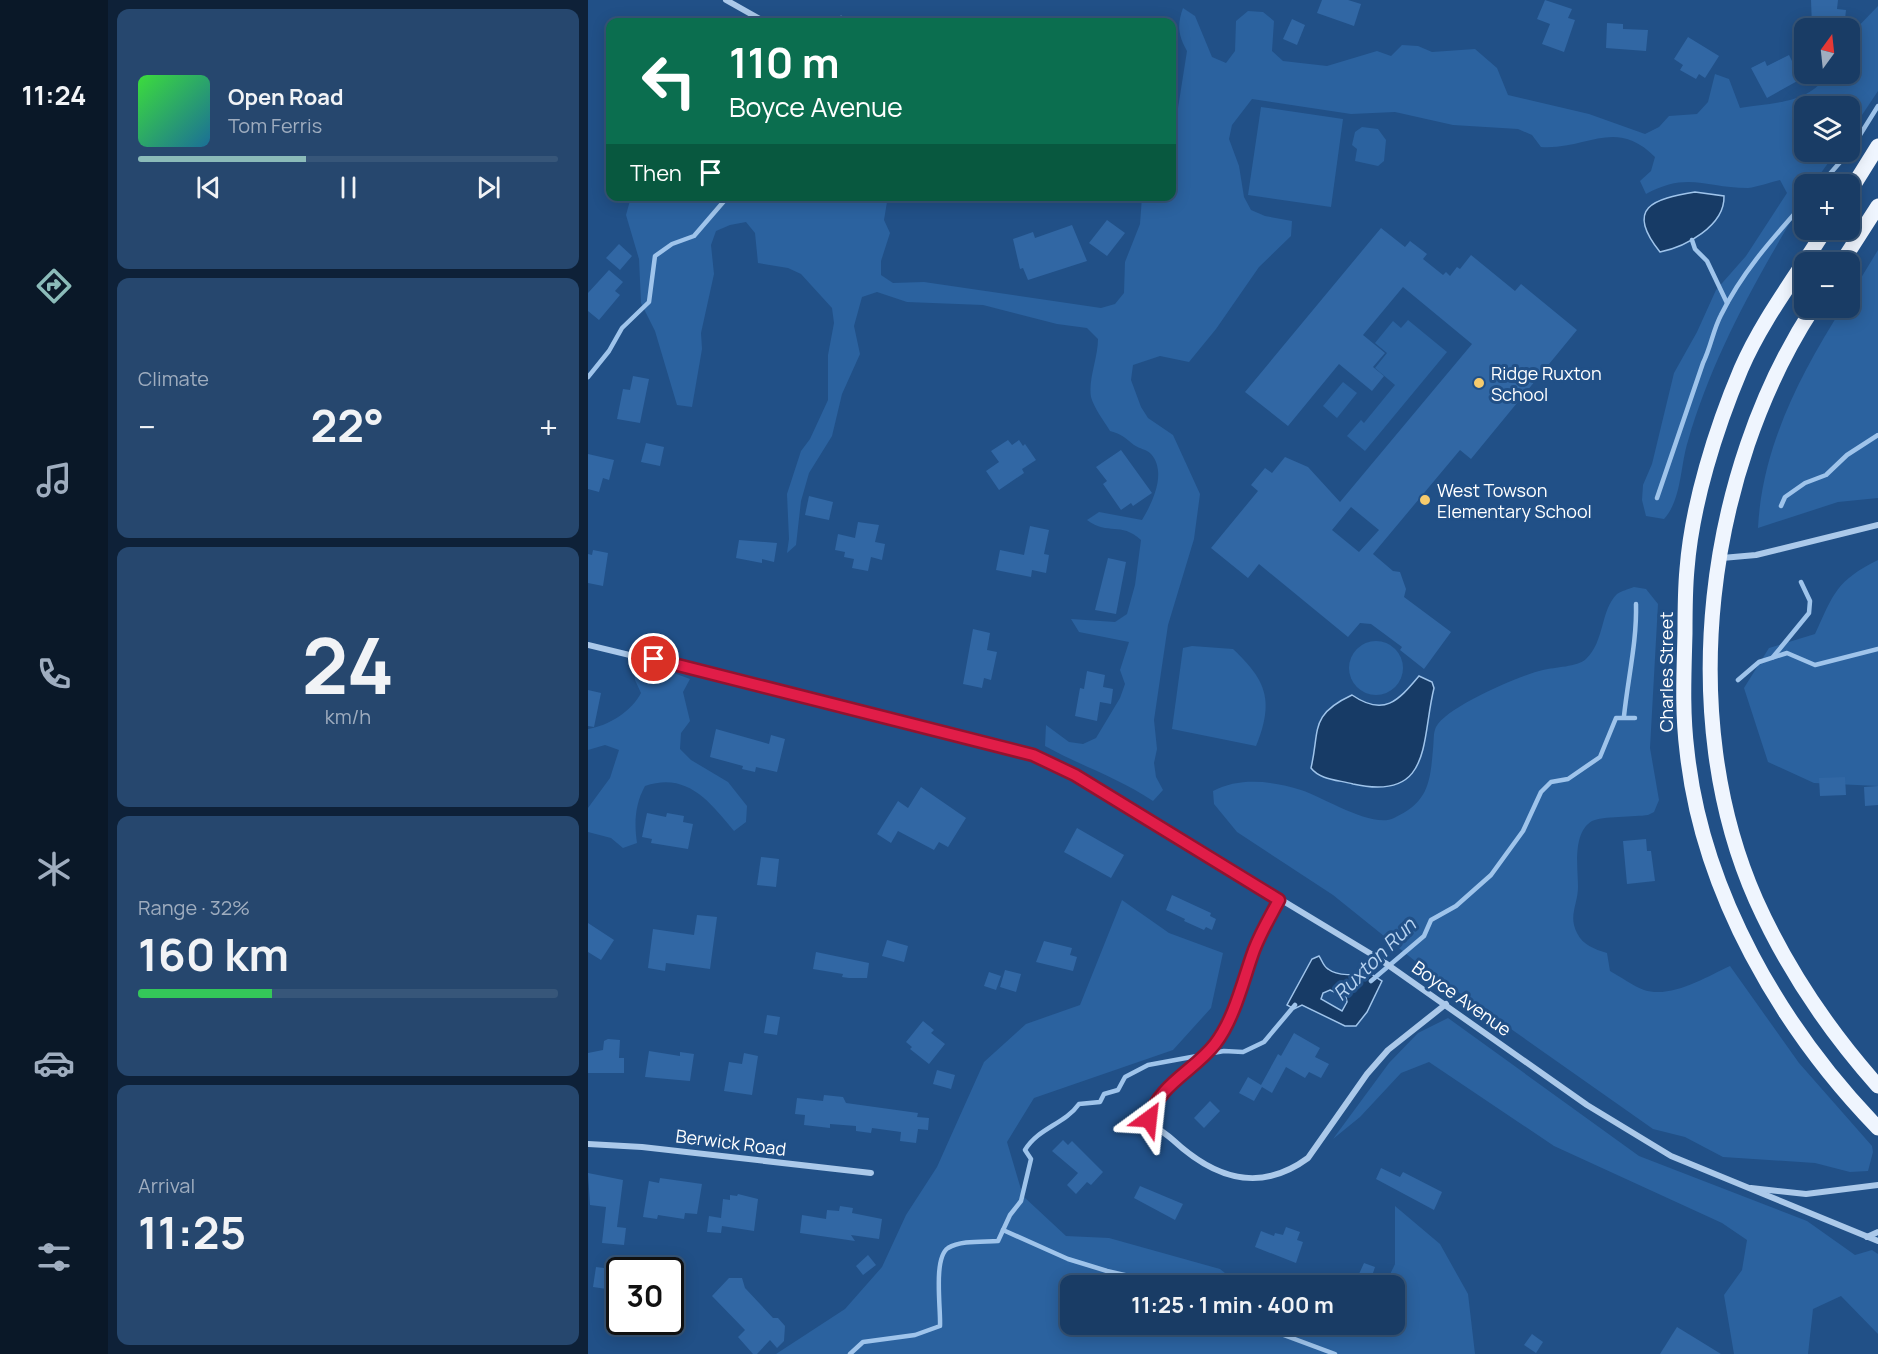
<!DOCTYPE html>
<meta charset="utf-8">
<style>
:root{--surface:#193c65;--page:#26476e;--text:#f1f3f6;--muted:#9fadbf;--line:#375679;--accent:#8bbbb9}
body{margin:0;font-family:Manrope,sans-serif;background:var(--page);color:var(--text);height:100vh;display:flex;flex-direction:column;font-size:22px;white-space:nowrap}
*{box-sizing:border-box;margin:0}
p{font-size:20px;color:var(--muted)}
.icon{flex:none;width:33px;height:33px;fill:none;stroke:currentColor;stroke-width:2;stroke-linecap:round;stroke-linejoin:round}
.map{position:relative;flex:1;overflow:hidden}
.panel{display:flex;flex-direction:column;gap:9px;padding:9px;background:#0e2138;width:480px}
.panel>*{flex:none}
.top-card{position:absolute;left:18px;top:18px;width:570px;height:183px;border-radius:12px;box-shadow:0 3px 15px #0003,0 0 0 2px var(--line);background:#0b6e4f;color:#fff;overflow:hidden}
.needle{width:39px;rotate:15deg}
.fabs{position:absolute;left:1206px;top:18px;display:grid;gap:12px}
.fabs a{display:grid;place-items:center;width:66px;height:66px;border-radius:12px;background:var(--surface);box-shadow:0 3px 15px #0003,0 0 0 2px var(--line);font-size:30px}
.speed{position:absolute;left:18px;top:1257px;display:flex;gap:12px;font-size:30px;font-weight:700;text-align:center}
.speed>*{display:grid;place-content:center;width:78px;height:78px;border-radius:50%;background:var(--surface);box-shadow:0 3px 15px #0003,0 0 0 2px var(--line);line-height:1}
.speed .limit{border:3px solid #111;border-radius:9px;background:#fff;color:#111}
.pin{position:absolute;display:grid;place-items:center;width:51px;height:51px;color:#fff;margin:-26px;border:3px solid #fff;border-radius:50%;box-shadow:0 2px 6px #0007}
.me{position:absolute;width:66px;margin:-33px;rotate:30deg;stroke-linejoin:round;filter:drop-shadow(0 0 4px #0008)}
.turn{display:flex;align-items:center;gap:21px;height:126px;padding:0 24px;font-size:27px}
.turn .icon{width:78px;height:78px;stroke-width:2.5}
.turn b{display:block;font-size:42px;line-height:51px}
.then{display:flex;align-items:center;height:57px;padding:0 24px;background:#0003;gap:12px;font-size:22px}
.big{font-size:45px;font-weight:700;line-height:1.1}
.panel .tile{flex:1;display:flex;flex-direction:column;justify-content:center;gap:9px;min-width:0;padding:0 21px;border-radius:12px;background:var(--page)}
.panel .dial{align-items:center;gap:0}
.dial b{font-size:78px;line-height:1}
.song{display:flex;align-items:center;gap:18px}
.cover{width:72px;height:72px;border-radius:9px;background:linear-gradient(135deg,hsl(120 70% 55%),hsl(200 70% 35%))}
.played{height:6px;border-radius:3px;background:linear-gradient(90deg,var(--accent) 40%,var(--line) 40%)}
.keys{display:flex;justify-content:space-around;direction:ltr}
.heat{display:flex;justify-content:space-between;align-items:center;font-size:33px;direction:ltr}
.charge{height:9px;border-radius:4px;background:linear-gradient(90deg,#34c759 32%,var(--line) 0)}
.trip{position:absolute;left:472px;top:1275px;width:345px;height:60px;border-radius:12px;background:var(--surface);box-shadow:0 3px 15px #0003,0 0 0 2px var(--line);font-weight:700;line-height:60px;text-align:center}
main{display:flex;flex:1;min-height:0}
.tab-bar{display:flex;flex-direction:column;width:108px;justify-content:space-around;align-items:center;background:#0a1828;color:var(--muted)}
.tab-bar .icon{width:42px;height:42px}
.tab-bar .selected{color:var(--accent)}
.tab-bar b{font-size:27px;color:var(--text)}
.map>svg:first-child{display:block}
</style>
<main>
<nav class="tab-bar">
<b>11:24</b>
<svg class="icon selected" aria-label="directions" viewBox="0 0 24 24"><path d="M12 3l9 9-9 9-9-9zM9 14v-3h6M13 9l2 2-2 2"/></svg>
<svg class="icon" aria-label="music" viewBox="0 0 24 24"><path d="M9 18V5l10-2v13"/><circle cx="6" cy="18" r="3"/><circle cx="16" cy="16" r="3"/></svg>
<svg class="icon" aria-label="phone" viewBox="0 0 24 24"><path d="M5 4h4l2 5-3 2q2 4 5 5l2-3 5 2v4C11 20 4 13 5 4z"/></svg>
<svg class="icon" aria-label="climate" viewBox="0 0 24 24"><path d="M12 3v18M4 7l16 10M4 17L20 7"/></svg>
<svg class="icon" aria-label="car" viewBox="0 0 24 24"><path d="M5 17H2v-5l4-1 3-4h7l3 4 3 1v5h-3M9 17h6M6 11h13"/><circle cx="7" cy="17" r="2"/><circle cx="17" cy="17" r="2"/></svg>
<svg class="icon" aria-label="filters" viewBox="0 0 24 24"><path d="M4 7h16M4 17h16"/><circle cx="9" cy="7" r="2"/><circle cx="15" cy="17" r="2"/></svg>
</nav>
<section class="panel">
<div class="tile">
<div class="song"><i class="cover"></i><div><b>Open Road</b><p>Tom Ferris</p></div></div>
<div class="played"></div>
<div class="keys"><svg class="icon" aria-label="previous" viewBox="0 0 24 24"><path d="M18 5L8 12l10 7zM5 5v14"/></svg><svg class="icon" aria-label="pause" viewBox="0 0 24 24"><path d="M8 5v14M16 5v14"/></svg><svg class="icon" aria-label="next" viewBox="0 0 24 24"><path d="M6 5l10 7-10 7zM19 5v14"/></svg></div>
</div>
<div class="tile"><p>Climate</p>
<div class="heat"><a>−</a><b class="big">22°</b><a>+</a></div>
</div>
<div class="tile dial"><b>24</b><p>km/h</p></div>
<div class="tile"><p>Range · 32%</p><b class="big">160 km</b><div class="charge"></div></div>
<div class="tile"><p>Arrival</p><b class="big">11:25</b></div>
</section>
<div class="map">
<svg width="1290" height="1354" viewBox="0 0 1290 1354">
<rect width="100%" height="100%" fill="#215087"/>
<!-- green -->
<g fill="#2b629f">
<path d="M1290,6V91L1262,133V106H1216V152H1248L1225,184H1216V199C1170,276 1125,354 1100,441C1092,466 1094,499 1076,519L1058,516L1054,500L1055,485L1064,464L1086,373L1109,332L1128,290L1158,256L1199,193L1192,180C1182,182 1170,187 1160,188C1118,188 1100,171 1058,194L1052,181L1063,171L1067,157C1027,117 1000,150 953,147L944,135L930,129L865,125L807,112L763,114L664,99L644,125L641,139L651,166L656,197L663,210L677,216L704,221L703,236L671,267L628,329L601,362L572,356L545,365L543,380L553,407L560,418L585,435L612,494L606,539L580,625L566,720L569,749L566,763L568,777L575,790L565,801C531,778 493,766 457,746L458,725L481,742L495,744L508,738L532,698L537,684L532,670L541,642L491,632L483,619L527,622L539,614L547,585L553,540C532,521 521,536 499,520L511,512L554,520C565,502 579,472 563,454C558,449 552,449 546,445C537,438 534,434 522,431C516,421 506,408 503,397C500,379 510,358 510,339L499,328L469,324L395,305L319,302L289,292L274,297L266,326L272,354L254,394L244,436L221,473L213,501L208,545L199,553L201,539L199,494L213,451L222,439L240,400V355L246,323L244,308L213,274L200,268L170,263L167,233L158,222L142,225L128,231L123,245L126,274L113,333L114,349L104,407L89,405L67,331L53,303L51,259L38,215L43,197L300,196L296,220L302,233L293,261V275L305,283L336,282L513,308L527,304L536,293L537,262L552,224L554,197L584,196V146L599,51C590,35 589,25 595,8L607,16L624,57L638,63L647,51L648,21L660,11L675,12L686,21L684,51L695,61L739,66L789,51L803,56L814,45L830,46L844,52L887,49L909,68L920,95L1001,114L1057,134L1071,127L1081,116L1109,114L1120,102L1127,74L1141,79L1152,108C1181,103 1223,104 1239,74H1262V35Z"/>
<polygon points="673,107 755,119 743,207 660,195"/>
<polygon points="774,127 790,129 798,140 796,161 790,166 767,161 769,149 764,145 767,132"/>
<path d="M1290,250V498L1250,502L1170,528C1174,447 1212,375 1254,308H1262V296Z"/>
<polygon points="820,320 859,352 777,451 759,436 773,420 776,423 807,385 787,368 799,353 787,343 805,321 813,328"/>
<polygon points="755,382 769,393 749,418 735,406"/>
<path d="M1290,560V786L1226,783L1180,762L1156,688L1181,648L1227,634C1246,593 1248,581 1290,560Z"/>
<path d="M1046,587L1058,589L1070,604L1062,748L1071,800L1066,812L1060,815C1047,817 1014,816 1004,821C984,833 990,868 990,887C990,904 980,916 989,933C995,945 1006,949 1019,953L1022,971C1033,977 1045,986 1056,990C1083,999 1118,977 1142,966L1211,1063L1284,1146L1285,1152L1280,1171L1262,1172L1227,1163L1135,1157L1097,1137L1065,1129L832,965L745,895L649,832L626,804L625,791C652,777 684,781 713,790C735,797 785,829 806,818C840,802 842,784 845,749C846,742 845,733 848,727C858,707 932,675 955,670C967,667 989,667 998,659C1017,641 1012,611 1029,594C1033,591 1041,589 1046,587Z"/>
<circle cx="788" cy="668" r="27"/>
<path d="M604,646L645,649C679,681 686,701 668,746L584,729L595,648Z"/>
<path d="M45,664L75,669L102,679L95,692L102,721L93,733L92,749L103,760L140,782L159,806L158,822L146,831C121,801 99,772 57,786C47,804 46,823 49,843L35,848L23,838L0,832V808L22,778L31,750L17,745L0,750V729C20,726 44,711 53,693L47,680Z"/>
<polygon points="534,900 581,933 635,953 623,1008 585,1050 446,1098 419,1142 435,1196 478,1236 521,1238 632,1269 652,1285 483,1286 483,1324 726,1324 741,1331 759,1325 807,1324 807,1286 797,1285 807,1264 807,1206 852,1244 880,1294 887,1354 188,1354 257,1309 294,1267 318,1215 349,1167 396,1062 438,1024 492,1005"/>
<polygon points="860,1018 1051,1156 1219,1221 1267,1255 1284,1250 1290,1254 1290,1334 1253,1296 1225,1309 1220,1354 1146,1354 1136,1295 1154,1270 1159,1240 1134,1223 966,1146 841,1062 813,1073 772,1117 745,1139 801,1063 830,1033"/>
</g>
<!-- water -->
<g fill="#173b66" stroke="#9fc4eb" stroke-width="1.5" fill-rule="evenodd">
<path d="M1107,192L1136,196C1137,226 1097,247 1072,252C1036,207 1066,199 1107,192Z"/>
<path d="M831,676L844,682L846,688C833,740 845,802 765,784C751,780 732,780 723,768C732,730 721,715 764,695C796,717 810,701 831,676Z"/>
<path d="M731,956C734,960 735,966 740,969C749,976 769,976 780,972L794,981L779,1012L768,1026H757L714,1005L706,1009L699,1005L724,959ZM742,990L758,997L759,1002L754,1011L733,999L735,993Z"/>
</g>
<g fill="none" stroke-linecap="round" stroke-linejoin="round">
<!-- stream -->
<g stroke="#9fc4eb" stroke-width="4.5">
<polyline points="252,22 253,18"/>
<polyline points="1262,151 1290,106"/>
<polyline points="1233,184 1261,152"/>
<polyline points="1215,205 1216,185"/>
<polyline points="1104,240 1107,249 1119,261 1139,303"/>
<polyline points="0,377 21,351 34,328 61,302 67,256 84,244 106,236 137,200 144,196"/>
<path d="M1069,498L1115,363C1123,347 1125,330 1133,315C1154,272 1185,238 1216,203"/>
<polyline points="1193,506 1197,497 1217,483 1238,475 1259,455 1290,435"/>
<polyline points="1185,657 1221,613 1222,601 1213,582"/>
<polyline points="1150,680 1171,662 1199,653 1227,665 1290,649"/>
<path d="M1036,716C1040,678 1049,641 1048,604"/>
<polyline points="783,981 836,936 843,920 868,906 903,875 935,831 953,792 963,782 980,779 1012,757 1028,718 1047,718"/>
<polyline points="415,1230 480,1259 519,1271 572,1283 599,1283 603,1286"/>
<polyline points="666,1324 747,1354"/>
<path d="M262,1354L275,1342L327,1335L352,1326C353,1309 345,1258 360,1248C373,1240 395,1242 410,1241L422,1215L433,1201L443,1159L437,1150C450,1128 477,1124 491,1104L512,1102L516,1094L530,1090L537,1077L560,1065L636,1051L655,1052L676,1042L707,1005"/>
</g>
</g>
<!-- building -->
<g fill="#3167a4" fill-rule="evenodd">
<polygon points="734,0 760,0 773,4 766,26 729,13"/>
<polygon points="957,0 984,9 980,18 987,20 976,52 954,44 962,24 949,19"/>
<polygon points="1223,0 1250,0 1249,9 1258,10 1256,28 1224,27"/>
<polygon points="704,19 717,25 709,45 695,39"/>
<polygon points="1019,23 1035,24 1035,29 1060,30 1058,51 1018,48"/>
<polygon points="1100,37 1131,56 1117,78 1111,74 1108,79 1092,70 1095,65 1086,59"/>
<polygon points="1201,55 1213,79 1179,98 1163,68 1177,61 1179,66"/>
<polygon points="519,220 537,233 519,256 501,243"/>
<polygon points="484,225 499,261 440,280 435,268 432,269 425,239 445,232 447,238"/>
<path d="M793,228L817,247L822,241L839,254L835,259L855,275L858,272L862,276L869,267L872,269L883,255L927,291L933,284L989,330L883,459L872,450L785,554L805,571L812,572L818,589L816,597L863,632L836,669L812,650L814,647L783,624L772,623L760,637L671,564L660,578L623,548L670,491L663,485L677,468L684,473L697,457L720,467L752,502L884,344L815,287L775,335L797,353L785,367L796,376L784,391L751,364L700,426L657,392ZM763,507L791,530L771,552L744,530Z"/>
<polygon points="31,244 44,256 32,270 18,258"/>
<polygon points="21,270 35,282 27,291 32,295 11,320 0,311 0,293"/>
<polygon points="45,376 61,379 52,423 29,419 35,389 42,390"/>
<polygon points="420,440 424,445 431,440 435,446 437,444 448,460 434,469 436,473 411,490 398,471 411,462 403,451"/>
<polygon points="58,443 76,447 72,466 53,462"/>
<polygon points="533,450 564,493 545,506 543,503 533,510 515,484 519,481 508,467"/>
<polygon points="0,454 26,460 21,480 15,478 11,492 0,489"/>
<polygon points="221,496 245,502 241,520 217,515"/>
<polygon points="270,522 291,525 287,542 297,544 294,560 283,557 280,571 264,568 266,559 256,557 257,552 247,550 250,534 267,538"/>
<polygon points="442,526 461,530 456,554 461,555 458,573 444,570 443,577 408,570 412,550 436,555"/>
<polygon points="151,540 189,543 186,562 174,559 174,563 148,558"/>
<polygon points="5,550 20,553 15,586 0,583 0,554 4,555"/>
<polygon points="520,558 538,562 528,614 507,610"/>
<polygon points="385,629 402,633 399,650 409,652 403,680 396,678 394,688 375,684"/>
<polygon points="499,671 517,675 515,687 525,689 523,704 512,702 509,721 487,716 492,688 496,689"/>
<polygon points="0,690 13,693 6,727 0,726"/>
<polygon points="128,729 181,744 183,735 197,739 189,772 168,767 167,772 154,769 155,766 122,757"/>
<polygon points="1257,777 1258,795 1232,796 1231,778"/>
<polygon points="1290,786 1290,805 1277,806 1276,787"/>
<polygon points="333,787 378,818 360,847 351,842 346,850 310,831 303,843 289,834 310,801 320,808"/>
<polygon points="59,813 78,817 79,813 96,816 95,822 105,824 100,849 63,843 64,839 54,837"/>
<polygon points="489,828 536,855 523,878 476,852"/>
<polygon points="1058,839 1059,851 1063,851 1067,881 1039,884 1035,841"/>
<polygon points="173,857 191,859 188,887 169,885"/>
<polygon points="584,895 623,913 622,916 628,919 624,930 618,927 616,930 596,921 597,919 578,910"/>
<polygon points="109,915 129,917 122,969 78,963 77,971 60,968 65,929 106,935"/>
<polygon points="0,923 26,940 13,960 0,952"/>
<polygon points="299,940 320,946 316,962 294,956"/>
<polygon points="456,941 484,948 482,955 489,957 485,971 448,962"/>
<polygon points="228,952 281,963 279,978 261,978 254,977 255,974 225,969"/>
<polygon points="417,970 433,974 428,992 412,987"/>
<polygon points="401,972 413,976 408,990 396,986"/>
<polygon points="179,1015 192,1017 189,1035 176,1033"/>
<polygon points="335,1021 346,1030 343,1033 357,1044 341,1064 322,1049 324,1047 318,1042"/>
<polygon points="706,1033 732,1048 727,1057 741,1064 733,1078 721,1072 717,1078 698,1067 684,1093 674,1087 666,1101 651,1093 660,1077 673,1085 690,1054 693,1056"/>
<polygon points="20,1039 32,1040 31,1058 36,1058 36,1073 0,1073 0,1053 15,1050 16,1041"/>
<polygon points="61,1051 92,1056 92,1052 106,1054 102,1081 57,1077"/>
<polygon points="156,1053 170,1056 164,1095 136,1091 141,1062 154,1064"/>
<polygon points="349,1070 367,1075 363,1089 345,1084"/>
<polygon points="236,1095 255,1097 258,1103 330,1113 329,1117 341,1118 340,1130 330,1129 328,1143 312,1141 313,1132 284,1128 283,1133 268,1131 268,1126 242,1124 242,1128 216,1125 217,1115 207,1114 209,1098 235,1101"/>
<polygon points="622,1101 632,1111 616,1128 606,1118"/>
<polygon points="475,1140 480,1145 484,1141 515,1172 503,1185 499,1182 488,1194 479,1185 490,1173 464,1151"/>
<polygon points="793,1168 812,1177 815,1172 854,1192 846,1210 788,1179"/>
<polygon points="0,1173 35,1180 29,1227 38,1228 36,1245 14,1243 18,1207 2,1205"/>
<polygon points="72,1178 114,1184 109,1214 97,1213 96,1219 70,1215 69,1219 55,1217 61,1181 71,1183"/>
<polygon points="552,1186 595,1204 587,1220 546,1198"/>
<polygon points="150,1194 170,1199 166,1231 134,1226 133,1233 119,1232 121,1216 133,1218 135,1199 142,1200 142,1195 149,1196"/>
<polygon points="252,1206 265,1208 264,1213 294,1219 291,1239 263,1235 267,1241 212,1233 214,1215 238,1219 239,1210 251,1211"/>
<polygon points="698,1227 712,1232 709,1240 715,1242 708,1263 667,1247 673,1231 686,1236 687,1233 695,1235"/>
<polygon points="280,1255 288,1265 275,1275 268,1266"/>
<polygon points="776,1263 787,1267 783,1279 771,1274"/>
<polygon points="8,1267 32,1270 32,1291 5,1287"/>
<polygon points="141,1278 154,1278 157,1288 185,1318 190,1318 197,1326 196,1341 189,1348 182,1340 169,1354 165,1354 150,1337 157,1330 124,1296"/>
<polygon points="1089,1327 1107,1338 1133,1354 1072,1354"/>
<polygon points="944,1334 955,1342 948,1353 936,1345"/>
</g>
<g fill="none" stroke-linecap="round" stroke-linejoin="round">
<!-- street -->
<g stroke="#abc9ea" stroke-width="6">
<polyline points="138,0 177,22"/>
<polyline points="1134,558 1168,555 1290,525"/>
<polyline points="0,645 322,723 445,755 487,775 793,960 999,1105 1083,1156 1290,1241"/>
<path d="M691,900C682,917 673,932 666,950C655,980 647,1018 627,1044C607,1070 570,1085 561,1119C568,1129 576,1132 585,1140C626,1178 671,1194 720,1158L779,1074L800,1050L858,1004"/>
<polyline points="0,1144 54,1147 283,1173"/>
<polyline points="1163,1188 1218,1194 1290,1185"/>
<polyline points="1279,1237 1290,1232"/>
</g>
<!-- primary -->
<g stroke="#eff5fe" stroke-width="15">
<polyline points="1262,191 1290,146"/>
<path d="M1237,230C1209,275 1174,320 1153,369C1128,428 1104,504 1099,569C1097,590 1097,611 1097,633C1096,673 1094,711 1099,751C1114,892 1193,1028 1290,1128"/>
<polyline points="1254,262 1290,206"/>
<path d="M1225,308C1118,473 1087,717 1168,900C1198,967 1242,1032 1290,1086"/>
</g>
</g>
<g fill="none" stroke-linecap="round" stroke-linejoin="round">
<!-- route casing -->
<g stroke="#92132f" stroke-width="15">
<path id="route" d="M66,659L445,755L487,775L691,900C682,917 673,932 666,950C655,980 647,1018 627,1044C607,1070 570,1085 561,1119"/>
</g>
<!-- route -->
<use href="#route" stroke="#e11d48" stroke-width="10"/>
</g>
<!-- markers -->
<g fill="#f6cb6d" stroke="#215087" stroke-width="2">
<circle cx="891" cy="383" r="6"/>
<circle cx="837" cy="500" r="6"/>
</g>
<g text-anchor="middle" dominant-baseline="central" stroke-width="6" stroke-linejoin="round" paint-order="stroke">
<!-- poi labels -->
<g font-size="18" fill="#fff" stroke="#215087" text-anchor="start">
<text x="903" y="373">Ridge Ruxton<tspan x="903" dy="21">School</tspan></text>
<text x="849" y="490">West Towson<tspan x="849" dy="21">Elementary School</tspan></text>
</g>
<!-- street labels -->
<g font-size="18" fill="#fff" stroke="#215087">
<text transform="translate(1078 672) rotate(-90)">Charles Street</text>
<text transform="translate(874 998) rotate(35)">Boyce Avenue</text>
<text transform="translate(143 1142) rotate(7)">Berwick Road</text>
</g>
<!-- water labels -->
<g font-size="20" font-style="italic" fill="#b7d3f1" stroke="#215087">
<text transform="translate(786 959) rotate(-45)">Ruxton Run</text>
</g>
</g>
</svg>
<div class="fabs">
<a><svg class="needle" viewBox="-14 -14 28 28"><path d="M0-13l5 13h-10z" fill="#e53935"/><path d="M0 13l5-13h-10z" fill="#9fadbf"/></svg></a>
<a><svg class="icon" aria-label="layers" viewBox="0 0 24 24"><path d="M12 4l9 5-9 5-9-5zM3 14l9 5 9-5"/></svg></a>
<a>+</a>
<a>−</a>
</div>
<div class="speed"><div class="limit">30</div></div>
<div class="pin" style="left:66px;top:659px;background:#d93025"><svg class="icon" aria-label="arrive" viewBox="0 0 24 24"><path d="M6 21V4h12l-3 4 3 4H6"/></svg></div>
<svg class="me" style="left:561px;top:1119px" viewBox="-20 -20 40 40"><path d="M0-17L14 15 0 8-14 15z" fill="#e11d48" stroke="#fff" stroke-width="4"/></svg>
<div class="trip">11:25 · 1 min · 400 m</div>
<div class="top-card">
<div class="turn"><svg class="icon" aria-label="left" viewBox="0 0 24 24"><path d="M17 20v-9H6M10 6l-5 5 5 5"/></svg><div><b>110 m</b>Boyce Avenue</div></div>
<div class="then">Then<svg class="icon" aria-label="arrive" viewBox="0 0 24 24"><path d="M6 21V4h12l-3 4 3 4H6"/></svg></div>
</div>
</div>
</main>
